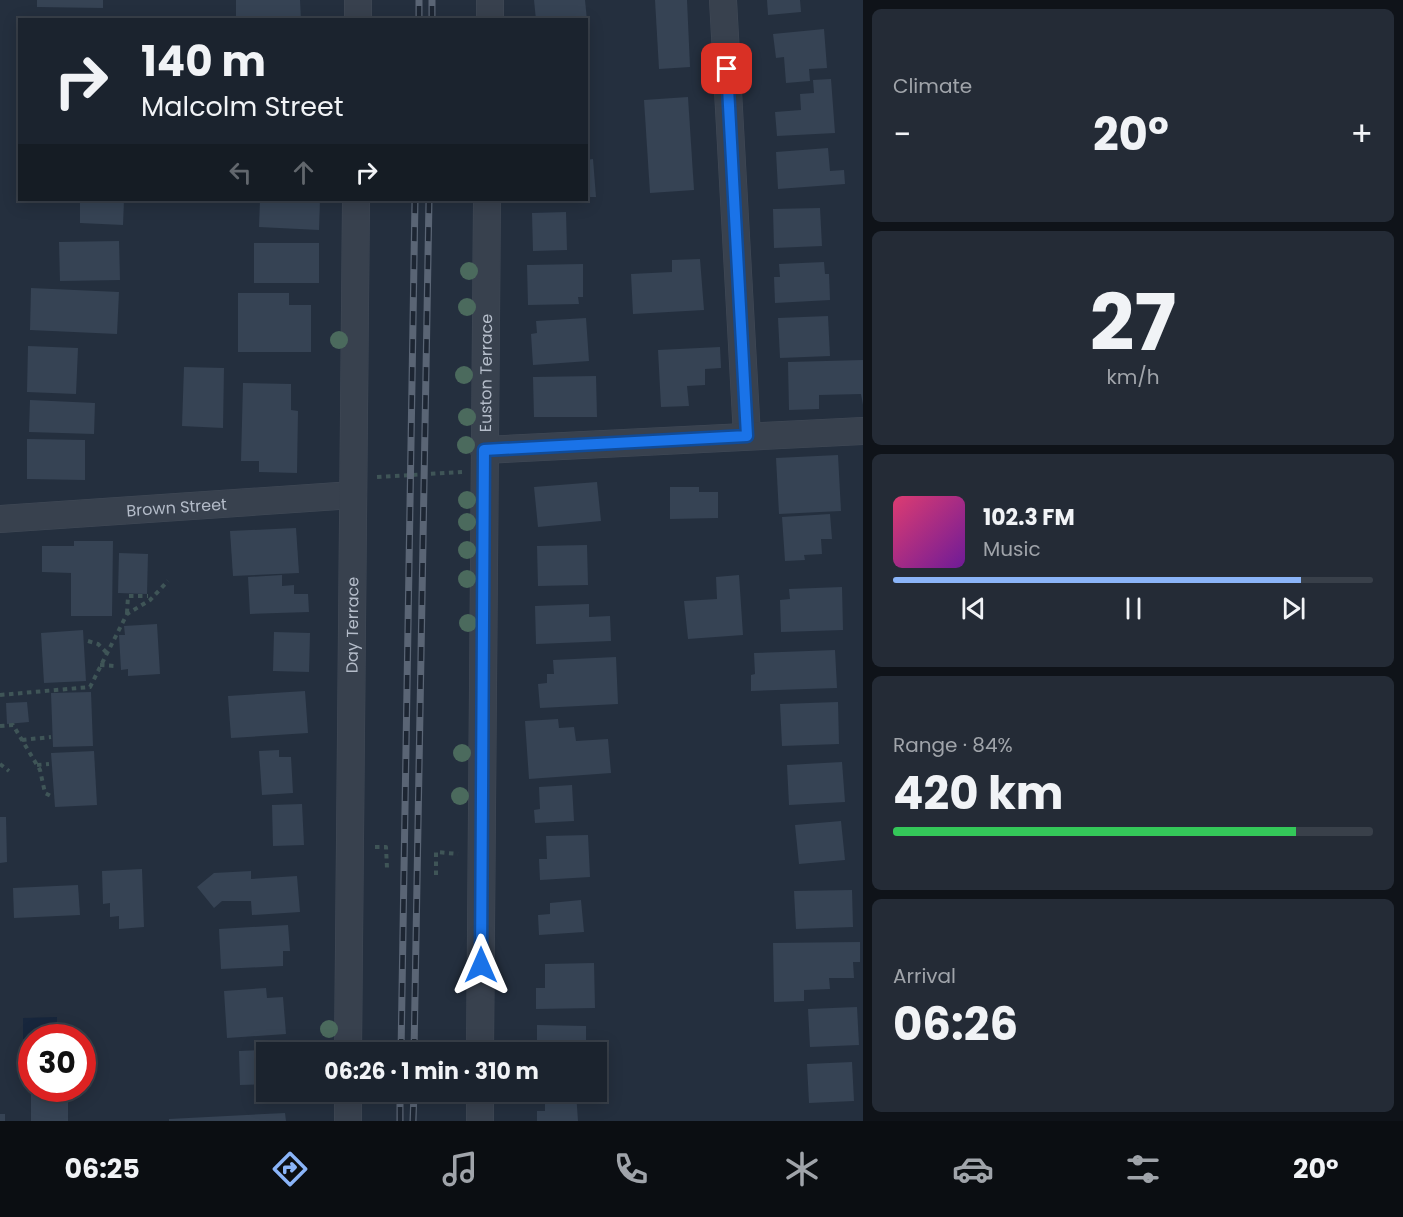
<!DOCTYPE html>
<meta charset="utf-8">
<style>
:root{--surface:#1b232e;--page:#242b36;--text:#f1f3f6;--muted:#a0a4aa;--line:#39404a;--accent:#8ab4f8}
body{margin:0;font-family:Poppins,sans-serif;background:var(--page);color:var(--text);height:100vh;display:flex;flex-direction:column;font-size:22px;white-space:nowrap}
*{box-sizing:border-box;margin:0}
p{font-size:20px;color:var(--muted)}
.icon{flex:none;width:33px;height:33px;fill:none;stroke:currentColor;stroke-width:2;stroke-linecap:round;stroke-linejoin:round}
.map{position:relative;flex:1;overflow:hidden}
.panel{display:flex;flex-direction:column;gap:9px;padding:9px;background:#0f1319;width:540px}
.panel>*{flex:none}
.guide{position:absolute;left:18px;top:18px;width:570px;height:183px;border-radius:0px;box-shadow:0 3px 15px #0003,0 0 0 2px var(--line);background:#1b232e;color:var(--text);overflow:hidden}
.speed{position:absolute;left:18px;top:1024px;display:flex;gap:12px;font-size:30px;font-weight:700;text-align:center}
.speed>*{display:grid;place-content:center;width:78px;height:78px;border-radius:50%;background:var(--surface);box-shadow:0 3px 15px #0003,0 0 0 2px var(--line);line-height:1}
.speed .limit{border:9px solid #d22;background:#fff;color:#111}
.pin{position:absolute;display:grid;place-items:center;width:51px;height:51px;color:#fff;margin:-26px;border-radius:12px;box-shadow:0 3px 9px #0006}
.me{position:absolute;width:66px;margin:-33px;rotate:0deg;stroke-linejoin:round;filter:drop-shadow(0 0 4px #0008)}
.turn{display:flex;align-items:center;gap:21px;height:126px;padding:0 24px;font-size:27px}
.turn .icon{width:78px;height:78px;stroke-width:2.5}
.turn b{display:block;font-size:42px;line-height:51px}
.lanes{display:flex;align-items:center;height:57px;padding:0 24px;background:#0003;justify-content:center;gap:30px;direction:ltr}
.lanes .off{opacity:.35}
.big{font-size:45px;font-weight:700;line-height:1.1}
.panel .tile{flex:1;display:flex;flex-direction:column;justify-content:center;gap:9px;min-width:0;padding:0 21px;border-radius:9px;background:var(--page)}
.panel .dial{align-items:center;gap:0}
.dial b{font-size:78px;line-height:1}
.song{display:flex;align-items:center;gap:18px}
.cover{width:72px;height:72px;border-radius:9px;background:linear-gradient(135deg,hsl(340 70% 55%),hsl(280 70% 35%))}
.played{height:6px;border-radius:3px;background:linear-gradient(90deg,var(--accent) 85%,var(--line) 85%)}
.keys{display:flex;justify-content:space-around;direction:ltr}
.heat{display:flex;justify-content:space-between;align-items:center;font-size:33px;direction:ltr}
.charge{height:9px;border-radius:4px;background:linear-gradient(90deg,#34c759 84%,var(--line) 0)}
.trip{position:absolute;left:256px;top:1042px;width:351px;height:60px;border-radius:0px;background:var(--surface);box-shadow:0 3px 15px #0003,0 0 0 2px var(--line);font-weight:700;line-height:60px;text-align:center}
.menu{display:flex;height:96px;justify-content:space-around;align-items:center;background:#0b0e12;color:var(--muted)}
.menu .icon{width:42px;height:42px}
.menu .current{color:var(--accent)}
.menu b{font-size:27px;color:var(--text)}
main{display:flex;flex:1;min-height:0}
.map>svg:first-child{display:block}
</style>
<main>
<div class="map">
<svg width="863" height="1121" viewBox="0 0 863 1121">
<rect width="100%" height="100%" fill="#242f3e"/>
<!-- water -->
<polygon fill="#17263c" points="57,1017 57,1037 23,1039 23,1018"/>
<!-- building -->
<g fill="#364354">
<polygon points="37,0 103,0 103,8 37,7"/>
<polygon points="236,0 300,0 301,20 236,20"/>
<polygon points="534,0 585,0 587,20 536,20"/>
<polygon points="655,0 687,0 690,67 659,69"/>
<polygon points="767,0 800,0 801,12 768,15"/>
<polygon points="824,29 827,68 809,69 810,81 786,83 784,57 776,58 773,34"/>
<polygon points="586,45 589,45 590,86 586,86"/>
<polygon points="831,79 835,133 777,136 775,112 801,110 800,94 814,93 813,80"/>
<polygon points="688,97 694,190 650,193 644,100"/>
<polygon points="828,148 830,171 844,170 845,184 778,189 776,152"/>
<polygon points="593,159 596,197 586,197 586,160"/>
<polygon points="80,200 124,200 123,225 80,223"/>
<polygon points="260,200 320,200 319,230 259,227"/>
<polygon points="820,208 822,246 774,248 773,209"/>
<polygon points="566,212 567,250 533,251 532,213"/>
<polygon points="119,241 120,280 60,281 59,242"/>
<rect x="254" y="243" width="65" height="40"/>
<polygon points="700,259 704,310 633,314 631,274 672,272 672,260"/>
<polygon points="824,262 825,274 829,274 830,300 775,303 774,277 780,277 779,264"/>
<polygon points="583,264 583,297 578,297 579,304 528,305 527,265"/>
<polygon points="31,288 119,292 117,334 30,330"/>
<polygon points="238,293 289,293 289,305 311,305 311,352 238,352"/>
<polygon points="828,316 830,356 780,358 778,318"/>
<polygon points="586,318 589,361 533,365 531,334 537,333 536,321"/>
<polygon points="28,346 78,348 76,394 27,392"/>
<polygon points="720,347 721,368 705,369 705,385 687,386 689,406 661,407 658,350"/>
<polygon points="863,360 863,405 861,394 819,395 819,409 789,410 788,362"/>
<polygon points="184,367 224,368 223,428 182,426"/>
<polygon points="596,376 597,417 534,417 533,377"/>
<polygon points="243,383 291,384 291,410 298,411 297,473 259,472 259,461 241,461"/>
<polygon points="30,400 95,403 94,434 29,432"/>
<polygon points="27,439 85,440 85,480 27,479"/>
<polygon points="838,455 841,511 779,514 776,458"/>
<polygon points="597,482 601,521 538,527 534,487"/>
<polygon points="670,487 699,487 699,492 718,492 718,518 670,519"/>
<polygon points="830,514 832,539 821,539 822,554 804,555 805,560 785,561 782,517"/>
<polygon points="296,528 299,573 233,576 230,531"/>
<polygon points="74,541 113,541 112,616 71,616 71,573 42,572 42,546 74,546"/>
<polygon points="587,545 588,585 538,586 537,546"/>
<polygon points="119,553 148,554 147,594 118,593"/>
<polygon points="282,575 282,586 294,585 294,594 308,594 309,612 250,614 248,577"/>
<polygon points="739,575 743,635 688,639 684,601 717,599 716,577"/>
<polygon points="842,587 843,630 781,632 780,600 790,599 789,589"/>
<polygon points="589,604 589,617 610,616 611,641 536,644 535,606"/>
<polygon points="157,624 160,674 128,676 128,669 121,670 119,635 125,635 124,626"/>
<polygon points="83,630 86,681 44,683 41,633"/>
<polygon points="274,632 310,633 309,672 273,671"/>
<polygon points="835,650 837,688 751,691 751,675 755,674 754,653"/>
<polygon points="616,657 618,704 540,708 538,684 547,683 547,674 554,674 553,660"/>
<polygon points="305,691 308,733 231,738 228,696"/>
<polygon points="91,692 93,746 53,747 51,693"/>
<polygon points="27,702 29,722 7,724 6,703"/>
<polygon points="838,702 839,744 782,746 780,704"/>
<polygon points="558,719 559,728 574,727 576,741 608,739 611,773 529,779 525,721"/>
<polygon points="279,750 279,757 291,757 293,793 262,795 259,751"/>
<polygon points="94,751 97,805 55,807 51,753"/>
<polygon points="842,762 845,802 789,805 787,765"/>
<polygon points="572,785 574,821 535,823 534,810 540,809 539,787"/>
<polygon points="302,804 304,845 273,846 272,805"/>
<polygon points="0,817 6,817 7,862 0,863"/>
<polygon points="841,821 845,860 799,864 795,825"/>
<polygon points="588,835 590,877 540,880 539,859 547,859 546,836"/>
<polygon points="142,869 144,927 119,929 119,916 110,917 110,903 103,904 102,871"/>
<polygon points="251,871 251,879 297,876 300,912 252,915 251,901 222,901 214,908 197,887 214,873"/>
<polygon points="78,885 80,915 14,918 13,888"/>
<polygon points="852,890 853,927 796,929 794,891"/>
<polygon points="581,900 584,932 539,935 538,915 550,914 550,903"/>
<polygon points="288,925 290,951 283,951 283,966 221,969 219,929"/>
<polygon points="860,942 860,962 853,962 854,978 829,978 830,989 804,990 804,1001 774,1002 773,943"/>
<polygon points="594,963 595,1008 536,1009 536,988 545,988 545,964"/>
<polygon points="266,988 267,998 283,997 286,1034 227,1038 224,991"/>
<polygon points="857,1007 859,1045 810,1047 808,1009"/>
<polygon points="537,1025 586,1026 586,1053 537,1053"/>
<polygon points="291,1049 291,1053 267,1053 267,1084 240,1085 239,1051"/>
<polygon points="852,1062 854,1101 809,1103 807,1064"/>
<rect x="31" y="1091" width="37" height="30"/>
<polygon points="545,1092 576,1092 578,1121 537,1121 537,1111 545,1111"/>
<polygon points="285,1113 286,1121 169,1121 169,1119"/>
<rect x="0" y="1114" width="5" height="7"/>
</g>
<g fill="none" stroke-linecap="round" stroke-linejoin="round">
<!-- street casing -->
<g stroke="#414a57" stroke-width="28">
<g id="street">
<polyline points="723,0 747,436"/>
<polyline points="358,20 358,0"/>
<polyline points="490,20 490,0"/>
<polyline points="484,450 863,431"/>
<path id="s1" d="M0,519L353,495"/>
<path id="s2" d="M348,1053L356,200"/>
<path id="s3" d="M480,1053L487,200"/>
<polyline points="348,1121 348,1092"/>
<polyline points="480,1121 480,1092"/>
</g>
</g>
<!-- path -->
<g stroke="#3f5557" stroke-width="4" stroke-dasharray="4.5 4.5" stroke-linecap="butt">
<polyline points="377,477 462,472"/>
<polyline points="127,613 128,596 148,596"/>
<polyline points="88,641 98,644 107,653"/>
<polyline points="100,665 115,666"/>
<polyline points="0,695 90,687 127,614 150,600 168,581"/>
<polyline points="0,726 13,725 40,770 45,793 51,796"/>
<polyline points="22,740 51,737"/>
<polyline points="0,764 9,771"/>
<polyline points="37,765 49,764"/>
<polyline points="375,847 386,847 387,868"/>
<polyline points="436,875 436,852 458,854"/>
</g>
<!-- street -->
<use href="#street" stroke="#38414e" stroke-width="27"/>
<!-- rail casing -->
<g stroke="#5a6575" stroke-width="7">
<g id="rail">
<polyline points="419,20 419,0"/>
<polyline points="432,20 432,0"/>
<polyline points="401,1053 415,200"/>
<polyline points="414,1053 429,200"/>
<polyline points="400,1121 400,1092"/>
<polyline points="413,1121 414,1092"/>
</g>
</g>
<!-- rail -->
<use href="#rail" stroke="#1d2633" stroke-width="4.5" stroke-dasharray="14" stroke-linecap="butt"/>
</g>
<!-- trees -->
<g fill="#4b6a5d">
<circle cx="469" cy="271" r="9"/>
<circle cx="467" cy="307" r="9"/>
<circle cx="339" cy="340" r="9"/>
<circle cx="464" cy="375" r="9"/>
<circle cx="467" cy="417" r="9"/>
<circle cx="466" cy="445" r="9"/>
<circle cx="467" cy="500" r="9"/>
<circle cx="467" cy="522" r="9"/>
<circle cx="467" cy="550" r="9"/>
<circle cx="467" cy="579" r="9"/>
<circle cx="468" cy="623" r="9"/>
<circle cx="462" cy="753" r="9"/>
<circle cx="460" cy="796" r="9"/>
<circle cx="329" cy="1029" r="9"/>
</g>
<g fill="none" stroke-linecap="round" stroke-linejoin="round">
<!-- route casing -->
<g stroke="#114b97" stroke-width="15">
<polyline id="route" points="481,965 484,450 747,436 727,69"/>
</g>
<!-- route -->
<use href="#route" stroke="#1a73e8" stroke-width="10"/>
</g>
<g text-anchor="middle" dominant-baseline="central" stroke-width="6" stroke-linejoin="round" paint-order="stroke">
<!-- street labels -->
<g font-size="16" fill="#b4bcc9" stroke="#1d2633">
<text stroke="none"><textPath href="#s3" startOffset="680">Euston Terrace</textPath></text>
<text stroke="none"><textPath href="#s1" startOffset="177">Brown Street</textPath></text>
<text stroke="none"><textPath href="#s2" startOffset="428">Day Terrace</textPath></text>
</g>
</g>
</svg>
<div class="speed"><div class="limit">30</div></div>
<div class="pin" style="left:727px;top:69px;background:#d93025"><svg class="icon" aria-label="arrive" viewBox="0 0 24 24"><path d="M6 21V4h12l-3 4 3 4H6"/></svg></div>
<svg class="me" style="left:481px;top:965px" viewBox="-20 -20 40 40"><path d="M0-17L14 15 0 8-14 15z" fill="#1a73e8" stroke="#fff" stroke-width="4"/></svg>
<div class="trip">06:26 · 1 min · 310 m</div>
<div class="guide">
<div class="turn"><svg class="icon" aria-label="right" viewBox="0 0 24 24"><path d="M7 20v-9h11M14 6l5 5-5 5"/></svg><div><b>140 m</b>Malcolm Street</div></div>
<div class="lanes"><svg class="icon off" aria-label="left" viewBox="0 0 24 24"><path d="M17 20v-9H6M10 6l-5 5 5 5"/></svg><svg class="icon off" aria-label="ahead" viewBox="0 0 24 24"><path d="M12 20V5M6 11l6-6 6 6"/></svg><svg class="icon" aria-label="right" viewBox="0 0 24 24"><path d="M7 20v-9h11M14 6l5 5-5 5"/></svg></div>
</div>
</div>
<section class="panel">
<div class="tile"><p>Climate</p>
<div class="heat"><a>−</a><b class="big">20°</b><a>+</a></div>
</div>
<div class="tile dial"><b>27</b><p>km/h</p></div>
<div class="tile">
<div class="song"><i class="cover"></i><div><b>102.3 FM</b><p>Music</p></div></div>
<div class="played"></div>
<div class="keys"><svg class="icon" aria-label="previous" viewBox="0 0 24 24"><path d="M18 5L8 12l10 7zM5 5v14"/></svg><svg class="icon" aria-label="pause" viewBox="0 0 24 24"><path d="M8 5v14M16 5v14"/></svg><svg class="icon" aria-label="next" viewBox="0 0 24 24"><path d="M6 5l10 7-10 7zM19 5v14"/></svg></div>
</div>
<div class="tile"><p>Range · 84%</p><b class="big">420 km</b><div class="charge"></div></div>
<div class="tile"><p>Arrival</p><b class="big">06:26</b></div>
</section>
</main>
<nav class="menu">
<b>06:25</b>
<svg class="icon current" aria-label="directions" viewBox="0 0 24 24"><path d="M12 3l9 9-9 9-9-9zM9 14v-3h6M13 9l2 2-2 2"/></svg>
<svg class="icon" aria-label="music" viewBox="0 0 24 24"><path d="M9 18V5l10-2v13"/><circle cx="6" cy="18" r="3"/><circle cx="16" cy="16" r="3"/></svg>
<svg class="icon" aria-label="phone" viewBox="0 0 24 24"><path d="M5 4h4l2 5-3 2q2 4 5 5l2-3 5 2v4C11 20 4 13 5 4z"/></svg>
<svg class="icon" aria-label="climate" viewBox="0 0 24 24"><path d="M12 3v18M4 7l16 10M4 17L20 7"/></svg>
<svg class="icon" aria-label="car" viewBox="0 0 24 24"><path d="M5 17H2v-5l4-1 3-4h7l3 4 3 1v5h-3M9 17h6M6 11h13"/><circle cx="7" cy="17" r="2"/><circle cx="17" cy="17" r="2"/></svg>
<svg class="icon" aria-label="filters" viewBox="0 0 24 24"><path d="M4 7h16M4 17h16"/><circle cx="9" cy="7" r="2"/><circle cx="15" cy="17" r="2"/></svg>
<b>20°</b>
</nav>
